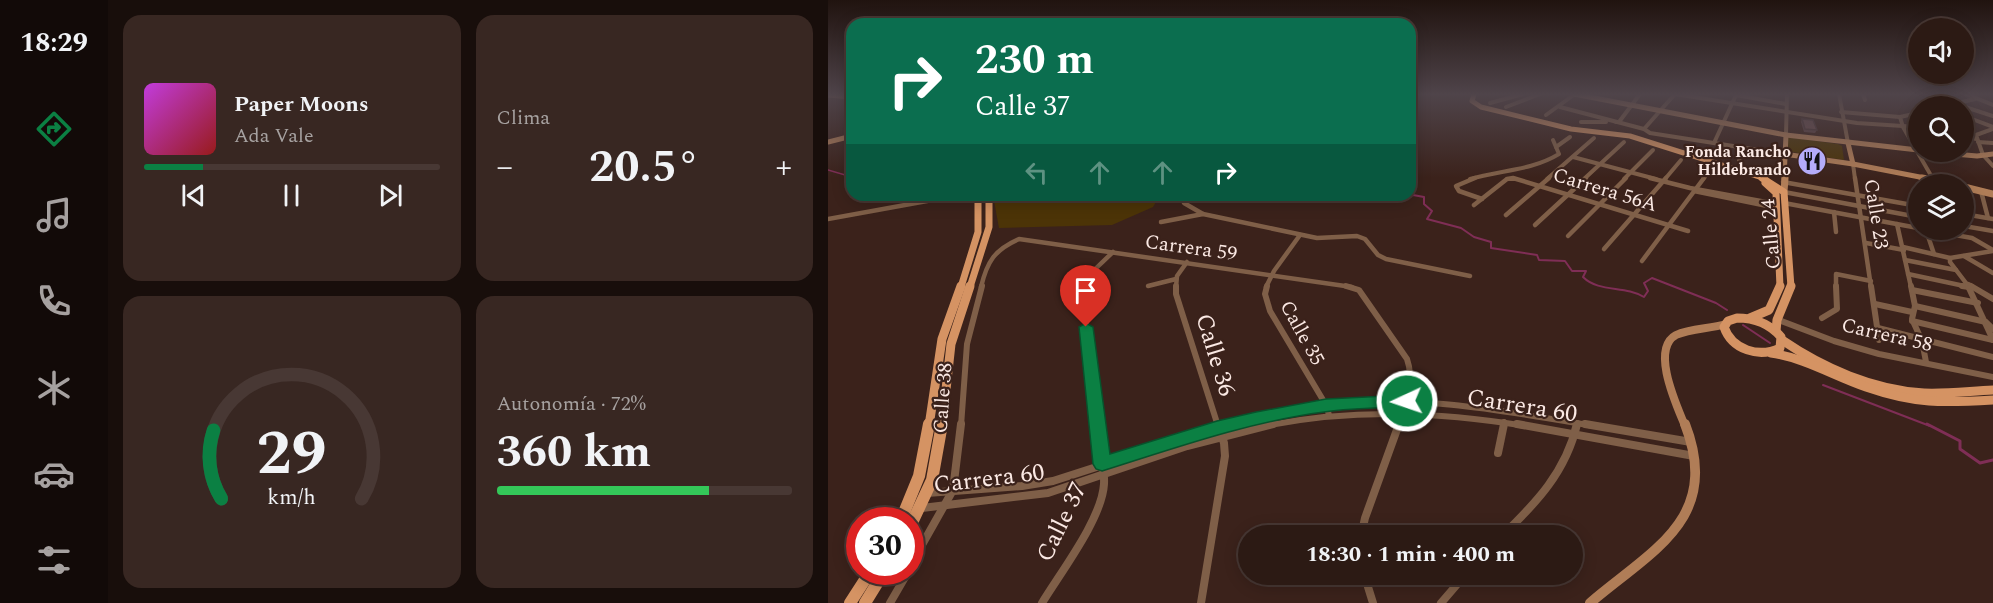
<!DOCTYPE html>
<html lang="es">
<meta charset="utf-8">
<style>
:root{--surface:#2c1a14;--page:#382722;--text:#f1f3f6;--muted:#a6a1a0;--line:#483834;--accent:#0b8043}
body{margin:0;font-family:Spectral,serif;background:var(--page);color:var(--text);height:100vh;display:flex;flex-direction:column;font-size:22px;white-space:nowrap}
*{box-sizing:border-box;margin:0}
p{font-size:20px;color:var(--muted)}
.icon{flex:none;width:33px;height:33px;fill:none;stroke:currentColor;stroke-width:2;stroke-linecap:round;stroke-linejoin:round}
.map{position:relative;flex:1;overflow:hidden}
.drawer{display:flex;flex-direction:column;gap:15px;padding:15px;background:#180e0b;width:720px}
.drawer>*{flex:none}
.hud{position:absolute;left:18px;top:18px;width:570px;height:183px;border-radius:18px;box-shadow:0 3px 15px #0003,0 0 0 2px var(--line);background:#0b6e4f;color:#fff;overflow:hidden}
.buttons{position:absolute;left:1080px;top:18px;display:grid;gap:12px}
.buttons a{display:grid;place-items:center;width:66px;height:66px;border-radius:50%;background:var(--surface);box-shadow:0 3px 15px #0003,0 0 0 2px var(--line);font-size:30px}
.speed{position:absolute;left:18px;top:507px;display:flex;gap:12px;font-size:30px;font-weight:700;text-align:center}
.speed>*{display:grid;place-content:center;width:78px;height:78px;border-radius:50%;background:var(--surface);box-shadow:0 3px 15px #0003,0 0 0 2px var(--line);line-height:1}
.speed .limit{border:9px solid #d22;background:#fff;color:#111}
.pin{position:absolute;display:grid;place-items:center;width:51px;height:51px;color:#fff;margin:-62px -26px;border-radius:50% 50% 50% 0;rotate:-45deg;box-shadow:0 0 6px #0007}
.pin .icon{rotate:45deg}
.me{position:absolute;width:66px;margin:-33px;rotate:267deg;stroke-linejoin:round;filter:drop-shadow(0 0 4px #0008)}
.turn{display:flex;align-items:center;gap:21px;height:126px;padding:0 30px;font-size:27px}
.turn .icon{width:78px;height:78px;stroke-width:2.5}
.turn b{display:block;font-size:42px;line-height:51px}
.lanes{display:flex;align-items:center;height:57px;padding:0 30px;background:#0003;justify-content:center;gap:30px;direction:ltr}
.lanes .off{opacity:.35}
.big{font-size:45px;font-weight:700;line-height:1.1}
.drawer .widget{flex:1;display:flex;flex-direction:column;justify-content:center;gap:9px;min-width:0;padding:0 21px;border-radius:18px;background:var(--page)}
.drawer .dial{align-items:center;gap:0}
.dial svg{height:156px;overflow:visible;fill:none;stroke:var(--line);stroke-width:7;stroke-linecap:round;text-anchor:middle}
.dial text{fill:var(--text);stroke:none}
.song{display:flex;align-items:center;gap:18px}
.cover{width:72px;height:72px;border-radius:9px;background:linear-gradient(135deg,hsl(290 70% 55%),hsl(0 70% 35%))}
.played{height:6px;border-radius:3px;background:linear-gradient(90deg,var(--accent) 20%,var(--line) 20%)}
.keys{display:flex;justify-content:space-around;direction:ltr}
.heat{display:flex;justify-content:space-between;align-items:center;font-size:33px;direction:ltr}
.charge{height:9px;border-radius:4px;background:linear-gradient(90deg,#34c759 72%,var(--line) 0)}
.drawer .tiles{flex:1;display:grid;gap:15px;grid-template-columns:repeat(2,1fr)}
.trip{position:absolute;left:410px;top:525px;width:345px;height:60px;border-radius:30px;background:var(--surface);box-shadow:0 3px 15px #0003,0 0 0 2px var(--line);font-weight:700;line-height:60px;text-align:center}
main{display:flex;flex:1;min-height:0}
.dock{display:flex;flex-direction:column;width:108px;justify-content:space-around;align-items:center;background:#120a08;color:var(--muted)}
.dock .icon{width:42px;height:42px}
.dock .selected{color:var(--accent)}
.dock b{font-size:27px;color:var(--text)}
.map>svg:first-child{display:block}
</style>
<main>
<nav class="dock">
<b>18:29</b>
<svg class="icon selected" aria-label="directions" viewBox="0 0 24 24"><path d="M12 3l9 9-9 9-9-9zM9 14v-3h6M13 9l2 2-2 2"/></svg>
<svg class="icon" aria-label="music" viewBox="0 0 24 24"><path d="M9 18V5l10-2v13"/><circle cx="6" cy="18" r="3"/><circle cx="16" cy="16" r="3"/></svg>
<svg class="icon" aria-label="phone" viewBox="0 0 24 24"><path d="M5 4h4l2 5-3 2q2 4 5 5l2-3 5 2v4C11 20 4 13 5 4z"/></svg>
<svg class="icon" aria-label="climate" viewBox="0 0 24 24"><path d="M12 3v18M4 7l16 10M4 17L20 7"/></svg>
<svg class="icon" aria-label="car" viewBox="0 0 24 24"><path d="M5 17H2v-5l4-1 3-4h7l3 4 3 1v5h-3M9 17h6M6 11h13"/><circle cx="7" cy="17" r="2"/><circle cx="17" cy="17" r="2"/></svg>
<svg class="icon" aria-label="filters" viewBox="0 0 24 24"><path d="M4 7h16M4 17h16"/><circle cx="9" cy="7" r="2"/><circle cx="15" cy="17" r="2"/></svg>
</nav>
<section class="drawer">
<div class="tiles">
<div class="widget">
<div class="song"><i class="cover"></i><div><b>Paper Moons</b><p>Ada Vale</p></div></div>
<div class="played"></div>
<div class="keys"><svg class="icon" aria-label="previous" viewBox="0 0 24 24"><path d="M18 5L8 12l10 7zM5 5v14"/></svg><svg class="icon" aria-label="pause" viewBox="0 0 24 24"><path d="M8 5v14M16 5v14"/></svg><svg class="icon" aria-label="next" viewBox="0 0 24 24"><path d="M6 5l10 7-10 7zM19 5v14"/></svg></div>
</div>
<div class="widget"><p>Clima</p>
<div class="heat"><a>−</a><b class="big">20.5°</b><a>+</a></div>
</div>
<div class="widget dial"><svg viewBox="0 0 100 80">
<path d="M14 69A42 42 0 1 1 86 69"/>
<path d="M14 69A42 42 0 0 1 10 34" stroke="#0b8043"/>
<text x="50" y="56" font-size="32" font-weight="700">29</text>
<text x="50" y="72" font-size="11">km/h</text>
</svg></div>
<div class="widget"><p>Autonomía · 72%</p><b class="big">360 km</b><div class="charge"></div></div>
</div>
</section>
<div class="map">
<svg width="1165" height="603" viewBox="0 0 1165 603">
<rect width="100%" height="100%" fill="#3b221b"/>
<!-- green -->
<g fill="#4c3407">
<polygon points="959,137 1010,144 1014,146 1016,160 958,151"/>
<polygon points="165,195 332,195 325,207 284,225 171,228"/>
</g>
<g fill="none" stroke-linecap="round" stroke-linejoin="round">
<!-- stream-far2 -->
<polyline stroke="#7f2e56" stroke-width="1.5" points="0,170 24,177"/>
<!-- stream-far1 -->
<g stroke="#7f2e56" stroke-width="2">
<path d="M491,195L523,201L541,198L554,200L585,195L596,197V204L604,211L599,219L633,228L646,237L663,242V248L709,255L711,260L737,261L744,271H758L755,277C771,293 797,285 816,297L820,291L816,283L824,278L888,303L899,310"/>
<polyline points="915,325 942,343"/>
<polyline points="995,385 1102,426"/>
</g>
<!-- stream -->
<polyline stroke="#7f2e56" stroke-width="3" points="1099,424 1132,441 1132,449 1152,463 1165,460"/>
<!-- street-far3 -->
<g stroke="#7f5f48" stroke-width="4">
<polyline points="1011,94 1020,143"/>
<polyline points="1035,94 1037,100"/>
<polyline points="1138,94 1165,105"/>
<polyline points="662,103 695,94"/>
<polyline points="1128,104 1165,116"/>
<polyline points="1116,106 1147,99"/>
<polyline points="678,107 712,94"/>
<polyline points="732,107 816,129 822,133 956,154"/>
<polyline points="1013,112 1072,117 1090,113"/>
<polyline points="718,115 747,94"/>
<polyline points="1136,116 1165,127"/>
<polyline points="1072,117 1075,127 1105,179"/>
<polyline points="753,122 778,122"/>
<polyline points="788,122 791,122 812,94"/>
<polyline points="816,129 847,94 1029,123 1090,127"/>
<polyline points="1165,129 1148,135 1155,155 1165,166"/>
<polyline points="958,135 959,94"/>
<polyline points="1136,137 1149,139"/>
<polyline points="1150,142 1165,143"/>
<polyline points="886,143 908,95 958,104"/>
<polyline points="728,147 742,137"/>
<polyline points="745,157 828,179"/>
<polyline points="911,161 914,147"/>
<polyline points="1025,164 1027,179"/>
<path d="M642,179C672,170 703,171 731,154L725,140"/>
<polyline points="679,179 688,179"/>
<polyline points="719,179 766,138"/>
<polyline points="756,179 796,142"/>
<polyline points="796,179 825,150"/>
<polyline points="837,179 853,160"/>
<polyline points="875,179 882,170"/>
</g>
<!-- street-far2 -->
<g stroke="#7f5f48" stroke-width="4.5">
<polyline points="647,178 628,186 631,191 654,199"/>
<polyline points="822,178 862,188 949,204"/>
<polyline points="1027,178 1043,287"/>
<polyline points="955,182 1090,206"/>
<polyline points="866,191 949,208"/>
<polyline points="1153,191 1160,218"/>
<polyline points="956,192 1090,217"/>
<polyline points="956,203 1090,228"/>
<polyline points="646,205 679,179 685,178 860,231"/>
<polyline points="1006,212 1008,232"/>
<polyline points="375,214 489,238 529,236 537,239 550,255 558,259 642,276"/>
<polyline points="1136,214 1165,219"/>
<polyline points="678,215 721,178"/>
<polyline points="0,219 132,195"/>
<polyline points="333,222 375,214 356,203 368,197 367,195"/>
<polyline points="1069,224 1083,287"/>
<polyline points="707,225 758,178"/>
<polyline points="1136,226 1165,231"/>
<polyline points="1098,230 1106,254"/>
<polyline points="1099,230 1144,238 1165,250"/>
<polyline points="740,236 798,178"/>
<polyline points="1038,243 1076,250"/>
<polyline points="1075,247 1122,258 1165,251"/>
<polyline points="776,249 838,178"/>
<polyline points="1136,256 1165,273"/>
<polyline points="1122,258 1122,262 1141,287"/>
<polyline points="1077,260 1128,270"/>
<polyline points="814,261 876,178"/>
<polyline points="1080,274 1141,287"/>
<polyline points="1140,284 1145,287"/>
<polyline points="320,286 348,279"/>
<path d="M153,287C159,262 166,250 191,239L524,287"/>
<polyline points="254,287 261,275 285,252"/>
<polyline points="348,287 349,276 359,262"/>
<polyline points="438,287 446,271 472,235"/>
<polyline points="1008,287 1008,274 1043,281"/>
</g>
<!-- street-far1 -->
<g stroke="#7f5f48" stroke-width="6">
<polyline points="254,286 269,426"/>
<polyline points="348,286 348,294 390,426"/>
<polyline points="439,286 437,294 442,311 498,405 501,415"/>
<path d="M518,286L531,290L579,359C587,382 578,404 570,426"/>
<polyline points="1043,286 1051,340"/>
<polyline points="1083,286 1087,306 1084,319 1094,341 1098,362"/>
<polyline points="1134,286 1141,287"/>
<polyline points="1140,286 1165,340"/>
<polyline points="1143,286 1165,299"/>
<polyline points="1084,290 1150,303"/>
<polyline points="1047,304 1084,312"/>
<polyline points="1087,306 1158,322 1165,329"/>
<polyline points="994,318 1009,309 1008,286"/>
<polyline points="948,319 1006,341 1051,354 1165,377"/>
<polyline points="1084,321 1165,340"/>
<polyline points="1050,328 1165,357"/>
<polyline points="133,426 139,344 154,286"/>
<path d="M395,426C429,419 464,409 498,405C588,394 677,411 766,426"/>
<path d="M437,426C525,408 610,412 698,426"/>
<polyline points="675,426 676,422"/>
</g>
<!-- street -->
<g stroke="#7f5f48" stroke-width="8">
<polyline points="689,424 866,456"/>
<polyline points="757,424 863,442"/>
<polyline points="670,453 676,424"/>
<polyline points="99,493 194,486 225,481 402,424"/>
<polyline points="94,508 220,493 359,446 445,424"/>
<polyline points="681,529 691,536"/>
<polyline points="533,536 537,518 571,424"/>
<path d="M674,536C708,503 738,472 749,424"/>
<polyline points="82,566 125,490 133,424"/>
<polyline points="536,574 545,603"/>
<polyline points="62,603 80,572"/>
<path d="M214,603C232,573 274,519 276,484C277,465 271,443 269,424"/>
<polyline points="373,603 397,456 396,443 390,424"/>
<polyline points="613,603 638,574"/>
</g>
<!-- secondary-far3 -->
<g stroke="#b07d57" stroke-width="5">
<polyline points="746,94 958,135 1090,150"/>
<polyline points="0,95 24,97"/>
<polyline points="0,142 24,136"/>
<polyline points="1020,143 1025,164"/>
<polyline points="1104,152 1149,156 1165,154"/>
<polyline points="956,154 1025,164 1102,179"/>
<polyline points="956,179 958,135"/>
</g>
<!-- secondary-far2 -->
<g stroke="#b07d57" stroke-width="7">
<polyline points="1094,178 1127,184"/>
<polyline points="1136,187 1165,194"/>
<polyline points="956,192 957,178"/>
</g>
<!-- secondary-far1 -->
<path stroke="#b07d57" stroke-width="8" d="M857,426C849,406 822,349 848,335C863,328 882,329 898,324"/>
<!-- secondary -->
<path stroke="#b07d57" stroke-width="10" d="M762,603C824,550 894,519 857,424"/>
<!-- primary-far3 -->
<polyline stroke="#d59363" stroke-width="5" points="646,94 644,101 653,107 743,129 802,136 938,179"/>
<!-- primary-far2 -->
<g stroke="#d59363" stroke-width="7">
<polyline points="934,178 956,192 963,287"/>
<polyline points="937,183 948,193 952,287"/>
<polyline points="133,287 150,232 150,195"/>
<polyline points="142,287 161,227 161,195"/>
</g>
<!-- primary-far1 -->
<g stroke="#d59363" stroke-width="9">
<path d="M909,318C927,318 941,323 953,337L952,348C931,358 904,350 896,327L900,321Z"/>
<polyline points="922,318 941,310 952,286"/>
<polyline points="948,331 949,320 963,286"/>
<path d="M954,340C995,368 1045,390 1096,393C1119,394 1142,391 1165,390"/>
<path d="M943,353C977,358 1006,376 1038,387C1087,404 1115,403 1165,400"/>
<polyline points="101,426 114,339 133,286"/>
<polyline points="114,426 123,344 142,286"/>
</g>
<!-- primary -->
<g stroke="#d59363" stroke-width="12">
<polyline points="73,520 91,476 101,424"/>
<polyline points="82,527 104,480 114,424"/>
<polyline points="22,603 42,572"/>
<polyline points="37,603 56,572"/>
</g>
</g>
<!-- wall -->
<polygon fill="#5b4143" points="974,119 989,130 987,133 976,132 973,122"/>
<!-- building -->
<polygon fill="#6a4c4e" stroke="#4a3537" stroke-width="1.5" points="974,119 985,120 989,130 977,129"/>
<!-- sky -->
<linearGradient id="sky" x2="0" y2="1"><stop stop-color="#20130f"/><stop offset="0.53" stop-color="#4f444a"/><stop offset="1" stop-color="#4f444a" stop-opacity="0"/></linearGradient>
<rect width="1165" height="178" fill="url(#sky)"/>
<!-- route -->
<path fill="#0b8043" stroke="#07532c" stroke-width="1.5" d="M258,323L265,327L282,454L389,421L428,412L498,399L579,395L585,397L587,401L585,405L579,407C552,408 523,408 496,412C420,422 347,448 274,471L268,469L265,464L251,327Z"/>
<!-- icons -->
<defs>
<g id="restaurant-disc" transform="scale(1.5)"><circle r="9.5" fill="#b4acf9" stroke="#3b221b"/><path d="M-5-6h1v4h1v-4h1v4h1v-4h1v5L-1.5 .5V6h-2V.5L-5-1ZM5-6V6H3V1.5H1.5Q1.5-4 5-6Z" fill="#111"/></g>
</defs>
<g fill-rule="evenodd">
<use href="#restaurant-disc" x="984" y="161"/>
</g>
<g text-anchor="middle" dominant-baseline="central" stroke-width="4.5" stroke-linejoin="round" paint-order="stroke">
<!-- far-poi labels -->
<g font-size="16" font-weight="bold" fill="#fbe9e4" stroke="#3b221b" text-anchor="end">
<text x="963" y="152">Fonda Rancho<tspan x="963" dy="18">Hildebrando</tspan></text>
</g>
<!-- street labels -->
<g font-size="20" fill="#fbe9e4" stroke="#3b221b">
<text transform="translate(777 190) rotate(17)">Carrera 56A</text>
<text transform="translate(1048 214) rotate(81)">Calle 23</text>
<text transform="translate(943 234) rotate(-95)">Calle 24</text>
<text transform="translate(363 248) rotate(8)">Carrera 59</text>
<text transform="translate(474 333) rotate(61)">Calle 35</text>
<text transform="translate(1059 335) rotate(13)">Carrera 58</text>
<text transform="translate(115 398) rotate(-86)">Calle 38</text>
</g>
<!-- near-street labels -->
<g font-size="24" fill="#fbe9e4" stroke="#3b221b">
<text transform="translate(387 355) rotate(73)">Calle 36</text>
<text transform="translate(694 406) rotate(9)">Carrera 60</text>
<text transform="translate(161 479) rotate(-7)">Carrera 60</text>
<text transform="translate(234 522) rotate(-64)">Calle 37</text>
</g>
</g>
</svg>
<div class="buttons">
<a><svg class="icon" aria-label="sound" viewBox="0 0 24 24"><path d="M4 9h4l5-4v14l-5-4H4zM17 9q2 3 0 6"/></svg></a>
<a><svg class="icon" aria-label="search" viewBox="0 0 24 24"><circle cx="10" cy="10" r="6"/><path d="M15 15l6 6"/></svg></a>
<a><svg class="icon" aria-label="layers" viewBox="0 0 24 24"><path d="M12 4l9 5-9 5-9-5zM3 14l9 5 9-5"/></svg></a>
</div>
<div class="speed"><div class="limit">30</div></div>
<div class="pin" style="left:258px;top:327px;background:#d93025"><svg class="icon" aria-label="arrive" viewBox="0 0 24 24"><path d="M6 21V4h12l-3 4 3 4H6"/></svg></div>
<svg class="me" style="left:579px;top:401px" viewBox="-20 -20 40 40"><circle r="17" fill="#0b8043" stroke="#fff" stroke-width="3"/><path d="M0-11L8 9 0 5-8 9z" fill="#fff"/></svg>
<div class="trip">18:30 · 1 min · 400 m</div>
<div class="hud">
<div class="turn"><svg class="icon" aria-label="right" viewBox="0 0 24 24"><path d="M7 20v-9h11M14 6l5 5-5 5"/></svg><div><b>230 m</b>Calle 37</div></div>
<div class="lanes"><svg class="icon off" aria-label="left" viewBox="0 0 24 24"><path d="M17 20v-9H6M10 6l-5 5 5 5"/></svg><svg class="icon off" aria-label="ahead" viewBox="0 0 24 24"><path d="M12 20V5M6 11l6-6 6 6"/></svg><svg class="icon off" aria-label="ahead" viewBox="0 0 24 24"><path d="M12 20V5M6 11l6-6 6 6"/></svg><svg class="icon" aria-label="right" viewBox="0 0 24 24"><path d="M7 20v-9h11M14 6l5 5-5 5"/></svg></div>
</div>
</div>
</main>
